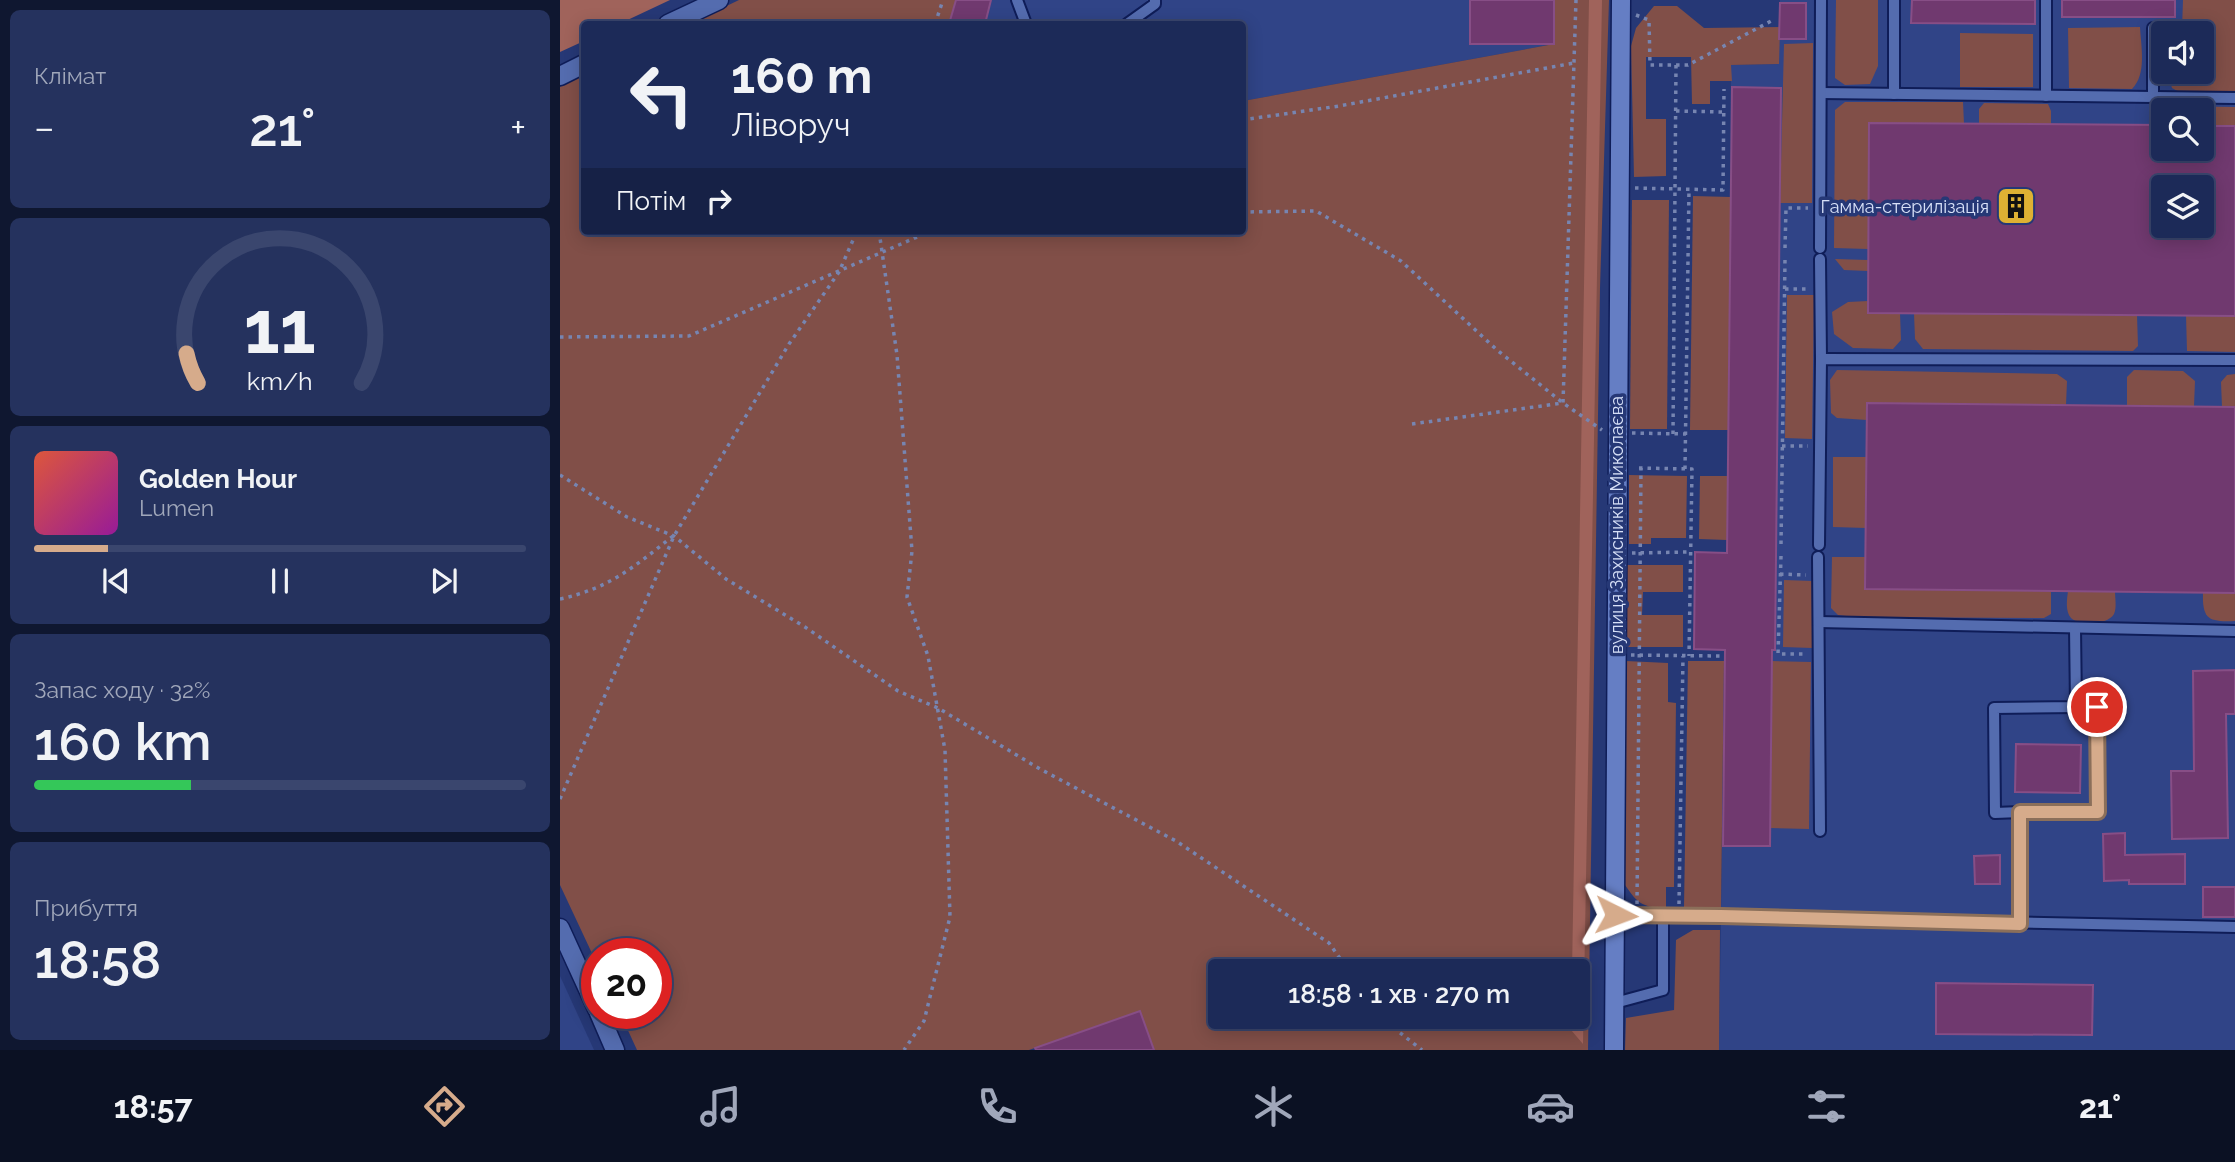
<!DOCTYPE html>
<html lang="uk">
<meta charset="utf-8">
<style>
:root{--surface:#1c2a58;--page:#25325e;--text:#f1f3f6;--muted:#a0a7ba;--line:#3a466e;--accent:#d6ab8b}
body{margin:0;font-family:Raleway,sans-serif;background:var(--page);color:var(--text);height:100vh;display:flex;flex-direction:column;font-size:26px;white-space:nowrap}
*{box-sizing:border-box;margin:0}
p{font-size:23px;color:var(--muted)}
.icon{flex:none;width:38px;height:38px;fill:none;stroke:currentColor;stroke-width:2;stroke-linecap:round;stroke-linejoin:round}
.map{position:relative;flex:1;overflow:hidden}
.panel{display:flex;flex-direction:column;gap:10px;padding:10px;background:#0f1730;width:560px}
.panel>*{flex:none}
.top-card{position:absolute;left:21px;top:21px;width:665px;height:214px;border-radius:7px;box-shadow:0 4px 18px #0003,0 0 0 2px var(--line);background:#1c2a58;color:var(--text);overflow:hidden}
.buttons{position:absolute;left:1591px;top:21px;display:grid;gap:14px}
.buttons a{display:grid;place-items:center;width:63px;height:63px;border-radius:7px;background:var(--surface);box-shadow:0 4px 18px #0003,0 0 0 2px var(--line);font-size:35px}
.speed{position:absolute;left:21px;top:938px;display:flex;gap:14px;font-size:35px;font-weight:700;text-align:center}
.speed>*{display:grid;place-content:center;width:91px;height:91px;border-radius:50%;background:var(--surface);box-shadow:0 4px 18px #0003,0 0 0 2px var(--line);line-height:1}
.speed .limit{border:10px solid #d22;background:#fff;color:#111}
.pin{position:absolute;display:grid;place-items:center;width:60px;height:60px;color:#fff;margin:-30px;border:4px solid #fff;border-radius:50%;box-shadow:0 2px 7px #0007}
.me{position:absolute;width:77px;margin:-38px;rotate:93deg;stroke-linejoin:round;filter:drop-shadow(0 0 5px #0008)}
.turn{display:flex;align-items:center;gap:24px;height:147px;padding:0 35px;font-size:32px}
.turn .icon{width:91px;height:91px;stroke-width:2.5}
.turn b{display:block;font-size:49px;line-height:60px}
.then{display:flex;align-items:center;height:66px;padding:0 35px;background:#0003;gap:14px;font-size:26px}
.big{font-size:52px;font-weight:600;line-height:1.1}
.panel .tile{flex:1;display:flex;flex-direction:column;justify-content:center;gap:10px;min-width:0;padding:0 24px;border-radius:10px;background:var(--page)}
.panel .dial{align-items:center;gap:0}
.dial svg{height:182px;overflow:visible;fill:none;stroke:var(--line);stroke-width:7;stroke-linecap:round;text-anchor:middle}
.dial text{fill:var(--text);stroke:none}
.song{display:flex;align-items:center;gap:21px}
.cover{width:84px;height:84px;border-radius:10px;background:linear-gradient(135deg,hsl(10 70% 55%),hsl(300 70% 35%))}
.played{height:7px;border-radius:4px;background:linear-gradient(90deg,var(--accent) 15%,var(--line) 15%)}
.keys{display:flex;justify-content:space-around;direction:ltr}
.heat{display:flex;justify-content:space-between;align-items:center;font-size:38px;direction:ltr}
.charge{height:10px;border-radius:5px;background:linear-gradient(90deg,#34c759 32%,var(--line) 0)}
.trip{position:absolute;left:648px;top:959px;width:382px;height:70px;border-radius:7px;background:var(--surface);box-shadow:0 4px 18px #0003,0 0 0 2px var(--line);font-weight:600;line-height:70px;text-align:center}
.dock{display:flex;height:112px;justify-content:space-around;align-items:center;background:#0b1123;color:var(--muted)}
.dock .icon{width:49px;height:49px}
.dock .selected{color:var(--accent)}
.dock b{font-size:32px;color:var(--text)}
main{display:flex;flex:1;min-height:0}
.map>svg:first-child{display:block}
</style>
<main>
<section class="panel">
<div class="tile"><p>Клімат</p>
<div class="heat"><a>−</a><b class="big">21°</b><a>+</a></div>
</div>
<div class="tile dial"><svg viewBox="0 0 100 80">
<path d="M14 69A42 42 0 1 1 86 69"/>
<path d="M14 69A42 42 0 0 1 9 56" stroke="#d6ab8b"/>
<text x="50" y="56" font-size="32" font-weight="700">11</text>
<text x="50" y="72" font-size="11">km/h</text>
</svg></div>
<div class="tile">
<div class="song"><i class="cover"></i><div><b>Golden Hour</b><p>Lumen</p></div></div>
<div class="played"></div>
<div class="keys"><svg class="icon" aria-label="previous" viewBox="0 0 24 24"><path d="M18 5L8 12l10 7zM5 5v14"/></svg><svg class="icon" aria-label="pause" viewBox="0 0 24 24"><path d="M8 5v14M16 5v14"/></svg><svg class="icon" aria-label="next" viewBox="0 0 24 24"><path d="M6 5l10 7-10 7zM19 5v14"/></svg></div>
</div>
<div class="tile"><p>Запас ходу · 32%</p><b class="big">160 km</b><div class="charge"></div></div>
<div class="tile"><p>Прибуття</p><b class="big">18:58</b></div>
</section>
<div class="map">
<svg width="1675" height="1050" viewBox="0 0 1675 1050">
<rect width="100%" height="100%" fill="#263876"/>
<!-- built -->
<g fill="#304487" fill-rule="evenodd">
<polygon points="396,0 994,0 994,44 683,101 682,24 389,24"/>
<path d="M1220,0H1675V1050H1159L1165,650L1134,649L1135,552H1167L1171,65L1218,64ZM1603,33H1642V72H1603ZM1603,110H1642V149H1603ZM1603,187H1642V226H1603Z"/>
<polygon points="0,976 34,1050 0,1050"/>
</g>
<!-- green -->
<g fill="#814f48" fill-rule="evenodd">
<polygon points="179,0 396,0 389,24 129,24"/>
<path d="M994,0H1049L1040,288L1028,1050H594L580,1011L469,1050H77L60,1013H96V954H37V964L0,885V87L24,75V231H682L683,101L994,44ZM660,971H1017V1017H660Z"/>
<polygon points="1276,0 1318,0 1318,66 1310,84 1285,85 1275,78"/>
<polygon points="1623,0 1675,0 1675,92 1619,92 1612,88 1607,72 1642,72 1642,33 1606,33 1606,29 1622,29"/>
<polygon points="1094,6 1117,6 1144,28 1220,27 1219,64 1171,65 1172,81 1150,81 1150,104 1132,104 1131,57 1086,57 1086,119 1106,119 1106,176 1074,177 1071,46 1076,28"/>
<path d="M1580,27C1581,47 1587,74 1572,89L1509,88L1508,28Z"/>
<polygon points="1400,33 1473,34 1473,87 1400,87"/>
<polygon points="1253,43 1252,203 1220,203 1224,44"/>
<polygon points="1285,102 1403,102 1404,124 1308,249 1274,248 1275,110"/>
<polygon points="1424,103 1488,104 1491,111 1491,124 1419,124 1419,109"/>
<polygon points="1603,106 1675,107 1675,126 1642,126 1642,110 1603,110 1603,125 1598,125 1598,114"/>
<polygon points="1133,196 1171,197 1168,430 1130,430"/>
<polygon points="1072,200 1109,200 1107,429 1070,429"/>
<polygon points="1275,259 1308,260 1308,271 1284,270"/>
<polygon points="1227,295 1254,295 1252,439 1225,438"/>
<polygon points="1308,301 1308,313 1340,313 1341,340 1333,349 1293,348 1274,334 1272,312 1288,302"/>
<polygon points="1354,313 1577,315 1578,346 1573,351 1363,349 1355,339"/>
<polygon points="1626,315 1675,316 1675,352 1627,351"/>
<polygon points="1277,370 1497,374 1507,381 1506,405 1308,403 1307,420 1277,418 1271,413 1270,380"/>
<polygon points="1574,370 1623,371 1635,381 1634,406 1567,406 1567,377"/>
<polygon points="1675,374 1675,407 1662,407 1661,382 1667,375"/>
<polygon points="1273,457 1307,457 1306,528 1273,527"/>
<polygon points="1069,475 1127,476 1126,538 1091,538 1091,544 1069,544"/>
<polygon points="1140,476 1168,476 1167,540 1139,539"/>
<polygon points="1272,557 1306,557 1491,590 1491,614 1484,618 1293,617 1278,615 1271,608"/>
<polygon points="1064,565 1123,565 1123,592 1083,592 1082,615 1123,615 1123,647 1064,647"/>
<polygon points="1224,580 1253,581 1252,648 1223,647"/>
<path d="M1508,591H1555C1555,598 1557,608 1554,614C1548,625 1519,626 1511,618C1505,611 1507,599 1508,591Z"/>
<path d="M1643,592L1675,593V621C1649,622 1642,620 1643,592Z"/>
<path d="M1066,661L1108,663V702L1116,703L1114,887H1106V909C1081,907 1077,903 1063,882Z"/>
<polygon points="1128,661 1164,661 1161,908 1124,908"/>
<polygon points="1212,661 1251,662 1249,829 1210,828"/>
<polygon points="1133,930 1160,930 1159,1050 1065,1050 1066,1018 1114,1010 1116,940"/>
</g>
<!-- forest -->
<g fill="#a0635b">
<polygon points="0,0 110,0 59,24 24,24 24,41 0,52"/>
<polygon points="1029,0 1042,0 1023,1044 1011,1030 1012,1017 1017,1017 1017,971 1012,971"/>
</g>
<!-- building -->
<g fill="#70396f" stroke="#874e86" stroke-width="2" fill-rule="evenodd">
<polygon points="396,0 431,0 425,24 389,24"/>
<rect x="910" y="0" width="84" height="44"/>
<polygon points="1352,0 1475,0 1475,24 1351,23"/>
<rect x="1502" y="0" width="113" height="17"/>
<polygon points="1220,3 1246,3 1246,39 1219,39"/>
<polygon points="1172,87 1221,88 1215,650 1212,650 1210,846 1163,846 1165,650 1134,649 1135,552 1167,553"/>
<path d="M1309,123L1603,125V149H1642V126H1675V316L1308,313ZM1603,187H1642V226H1603Z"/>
<polygon points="1307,403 1675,407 1675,593 1305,589"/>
<polygon points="1675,670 1675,714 1666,714 1668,838 1612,839 1611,771 1634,771 1633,671"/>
<polygon points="1456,744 1521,745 1520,793 1455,792"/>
<polygon points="1565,833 1565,855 1625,854 1625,884 1569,884 1569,880 1544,881 1543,834"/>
<polygon points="1440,855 1440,884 1415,884 1414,856"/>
<rect x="1643" y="887" width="32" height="30"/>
<polygon points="1376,983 1533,985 1532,1035 1376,1034"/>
<polygon points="580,1011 594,1050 476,1050 475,1048"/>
</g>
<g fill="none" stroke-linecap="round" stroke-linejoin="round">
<!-- lane casing -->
<g stroke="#0f1d58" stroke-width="14">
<g id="lane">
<polyline points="457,0 466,24"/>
<polyline points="567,24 595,4 595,0"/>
<polyline points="1593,28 1593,97"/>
<polyline points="1261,93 1675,98"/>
<polyline points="1334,94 1334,0"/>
<polyline points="1486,96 1486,0"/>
<polyline points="1260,248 1261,0"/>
<polyline points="1260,259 1261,359"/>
<polyline points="1259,545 1261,359 1675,360"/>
<polyline points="1258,557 1260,831"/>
<polyline points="1259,622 1675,631"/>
<polyline points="1460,812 1538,812 1537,707 1516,707"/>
<polyline points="1103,917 1161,916 1675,927"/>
<polyline points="1460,924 1460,812 1435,813 1434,708 1516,707 1515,628"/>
<polyline points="1055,1003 1103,990 1103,917 1056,915"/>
</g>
</g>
<!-- street casing -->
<g stroke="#0f1d58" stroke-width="21">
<g id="street">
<polyline points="108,24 159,0"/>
<polyline points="0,76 24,64"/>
<polyline points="0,928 37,1009"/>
<polyline points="39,1013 55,1050"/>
</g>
</g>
<!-- secondary casing -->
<g stroke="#0f1d58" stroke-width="21">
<polyline id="secondary" points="1054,1050 1061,0"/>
</g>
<!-- path -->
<g stroke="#7785b1" stroke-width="3.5" stroke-dasharray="3.5 5" stroke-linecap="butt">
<polyline points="1076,15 1089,20 1090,65 1128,65 1213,20"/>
<polyline points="375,24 383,0"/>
<polyline points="1116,111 1164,112"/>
<polyline points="682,120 779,106 1014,63"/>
<polyline points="1075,188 1163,190 1164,89"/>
<polyline points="682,212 756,211 841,261 937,350 1003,403 1042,430"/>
<polyline points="319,231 337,355 352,551 347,597 368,656 385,750 390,917 364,1021 344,1050"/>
<polyline points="1225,248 1226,208 1248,208"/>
<polyline points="1225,289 1247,289"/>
<polyline points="0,337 129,336 371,231"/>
<polyline points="852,424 1003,403 1016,0"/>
<polyline points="1072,433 1126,434"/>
<polyline points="1113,434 1116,65"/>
<polyline points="1222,446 1248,446"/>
<polyline points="1079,468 1132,469 1129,656"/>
<polyline points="1125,469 1129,189"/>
<polyline points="0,475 67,517 114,536 166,579 245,627 338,691 378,708 480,769 616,841 769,943 789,971"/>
<polyline points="1221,544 1225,259"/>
<polyline points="1072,553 1129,552"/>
<polyline points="1221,556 1218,654 1246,654"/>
<polyline points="1220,574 1246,575"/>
<path d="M0,599C50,588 74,567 113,536"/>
<polyline points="1071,655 1161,656"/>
<polyline points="0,799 114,536 229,344 279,272 297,231"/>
<polyline points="1077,904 1081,468"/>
<polyline points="1119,904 1123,656"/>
<polyline points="820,1017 862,1050"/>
</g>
<!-- lane -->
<use href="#lane" stroke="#546caf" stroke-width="10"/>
<!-- street -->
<use href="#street" stroke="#546caf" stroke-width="18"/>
<!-- secondary -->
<use href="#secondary" stroke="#657ec4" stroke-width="18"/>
</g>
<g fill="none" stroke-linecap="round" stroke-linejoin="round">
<!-- route casing -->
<g stroke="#8b6f5a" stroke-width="18">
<polyline id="route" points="1056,915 1161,916 1460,924 1460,812 1538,812 1537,707"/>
</g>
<!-- route -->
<use href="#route" stroke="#d6ab8b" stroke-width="12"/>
</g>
<!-- icons -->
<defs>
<g id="building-square" transform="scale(2.0125)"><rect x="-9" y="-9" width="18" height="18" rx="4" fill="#deb133" stroke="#263876"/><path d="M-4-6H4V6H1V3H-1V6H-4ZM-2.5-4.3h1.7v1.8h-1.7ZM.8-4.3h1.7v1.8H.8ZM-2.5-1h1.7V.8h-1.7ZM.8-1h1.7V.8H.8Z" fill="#111"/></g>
</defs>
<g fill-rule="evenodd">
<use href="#building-square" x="1456" y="206"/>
</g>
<g text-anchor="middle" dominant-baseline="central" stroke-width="7" stroke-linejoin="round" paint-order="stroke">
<!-- poi labels -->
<g font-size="18" fill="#d8e1f8" stroke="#263876" text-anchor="end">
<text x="1429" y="206">Гамма-стерилізація</text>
</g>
<!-- street labels -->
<g font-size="18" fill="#d8e1f8" stroke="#263876">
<text transform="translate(1056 525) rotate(-90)">вулиця Захисників Миколаєва</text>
</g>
</g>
</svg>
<div class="buttons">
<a><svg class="icon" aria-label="sound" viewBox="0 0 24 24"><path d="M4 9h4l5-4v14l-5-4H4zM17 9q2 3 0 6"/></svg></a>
<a><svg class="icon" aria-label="search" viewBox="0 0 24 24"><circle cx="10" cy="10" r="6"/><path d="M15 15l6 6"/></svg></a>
<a><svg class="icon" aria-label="layers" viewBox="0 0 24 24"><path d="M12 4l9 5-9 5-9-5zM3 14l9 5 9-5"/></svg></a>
</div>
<div class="speed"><div class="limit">20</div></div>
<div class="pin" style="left:1537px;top:707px;background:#d93025"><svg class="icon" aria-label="arrive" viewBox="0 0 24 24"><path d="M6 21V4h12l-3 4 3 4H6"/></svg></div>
<svg class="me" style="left:1056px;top:915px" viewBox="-20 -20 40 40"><path d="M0-17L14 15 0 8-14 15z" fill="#d6ab8b" stroke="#fff" stroke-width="4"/></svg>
<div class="trip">18:58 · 1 хв · 270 m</div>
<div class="top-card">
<div class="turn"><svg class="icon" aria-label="left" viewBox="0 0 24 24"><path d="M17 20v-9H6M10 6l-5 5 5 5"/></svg><div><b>160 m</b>Ліворуч</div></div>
<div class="then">Потім<svg class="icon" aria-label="right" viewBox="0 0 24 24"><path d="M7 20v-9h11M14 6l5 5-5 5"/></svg></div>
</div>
</div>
</main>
<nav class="dock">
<b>18:57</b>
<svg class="icon selected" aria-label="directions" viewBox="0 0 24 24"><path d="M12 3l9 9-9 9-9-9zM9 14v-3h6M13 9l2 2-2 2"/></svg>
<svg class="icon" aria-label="music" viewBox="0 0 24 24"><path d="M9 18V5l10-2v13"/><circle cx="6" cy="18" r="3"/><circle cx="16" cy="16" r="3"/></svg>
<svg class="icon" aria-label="phone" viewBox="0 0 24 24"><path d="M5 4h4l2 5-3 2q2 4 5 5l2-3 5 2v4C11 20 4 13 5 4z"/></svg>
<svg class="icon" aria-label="climate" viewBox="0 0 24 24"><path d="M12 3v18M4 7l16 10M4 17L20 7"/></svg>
<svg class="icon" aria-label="car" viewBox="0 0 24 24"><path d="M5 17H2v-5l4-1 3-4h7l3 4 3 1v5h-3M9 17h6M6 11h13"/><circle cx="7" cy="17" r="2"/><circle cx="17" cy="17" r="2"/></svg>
<svg class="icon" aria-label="filters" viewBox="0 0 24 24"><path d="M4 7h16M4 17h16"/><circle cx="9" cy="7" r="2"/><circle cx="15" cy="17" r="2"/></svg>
<b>21°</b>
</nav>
